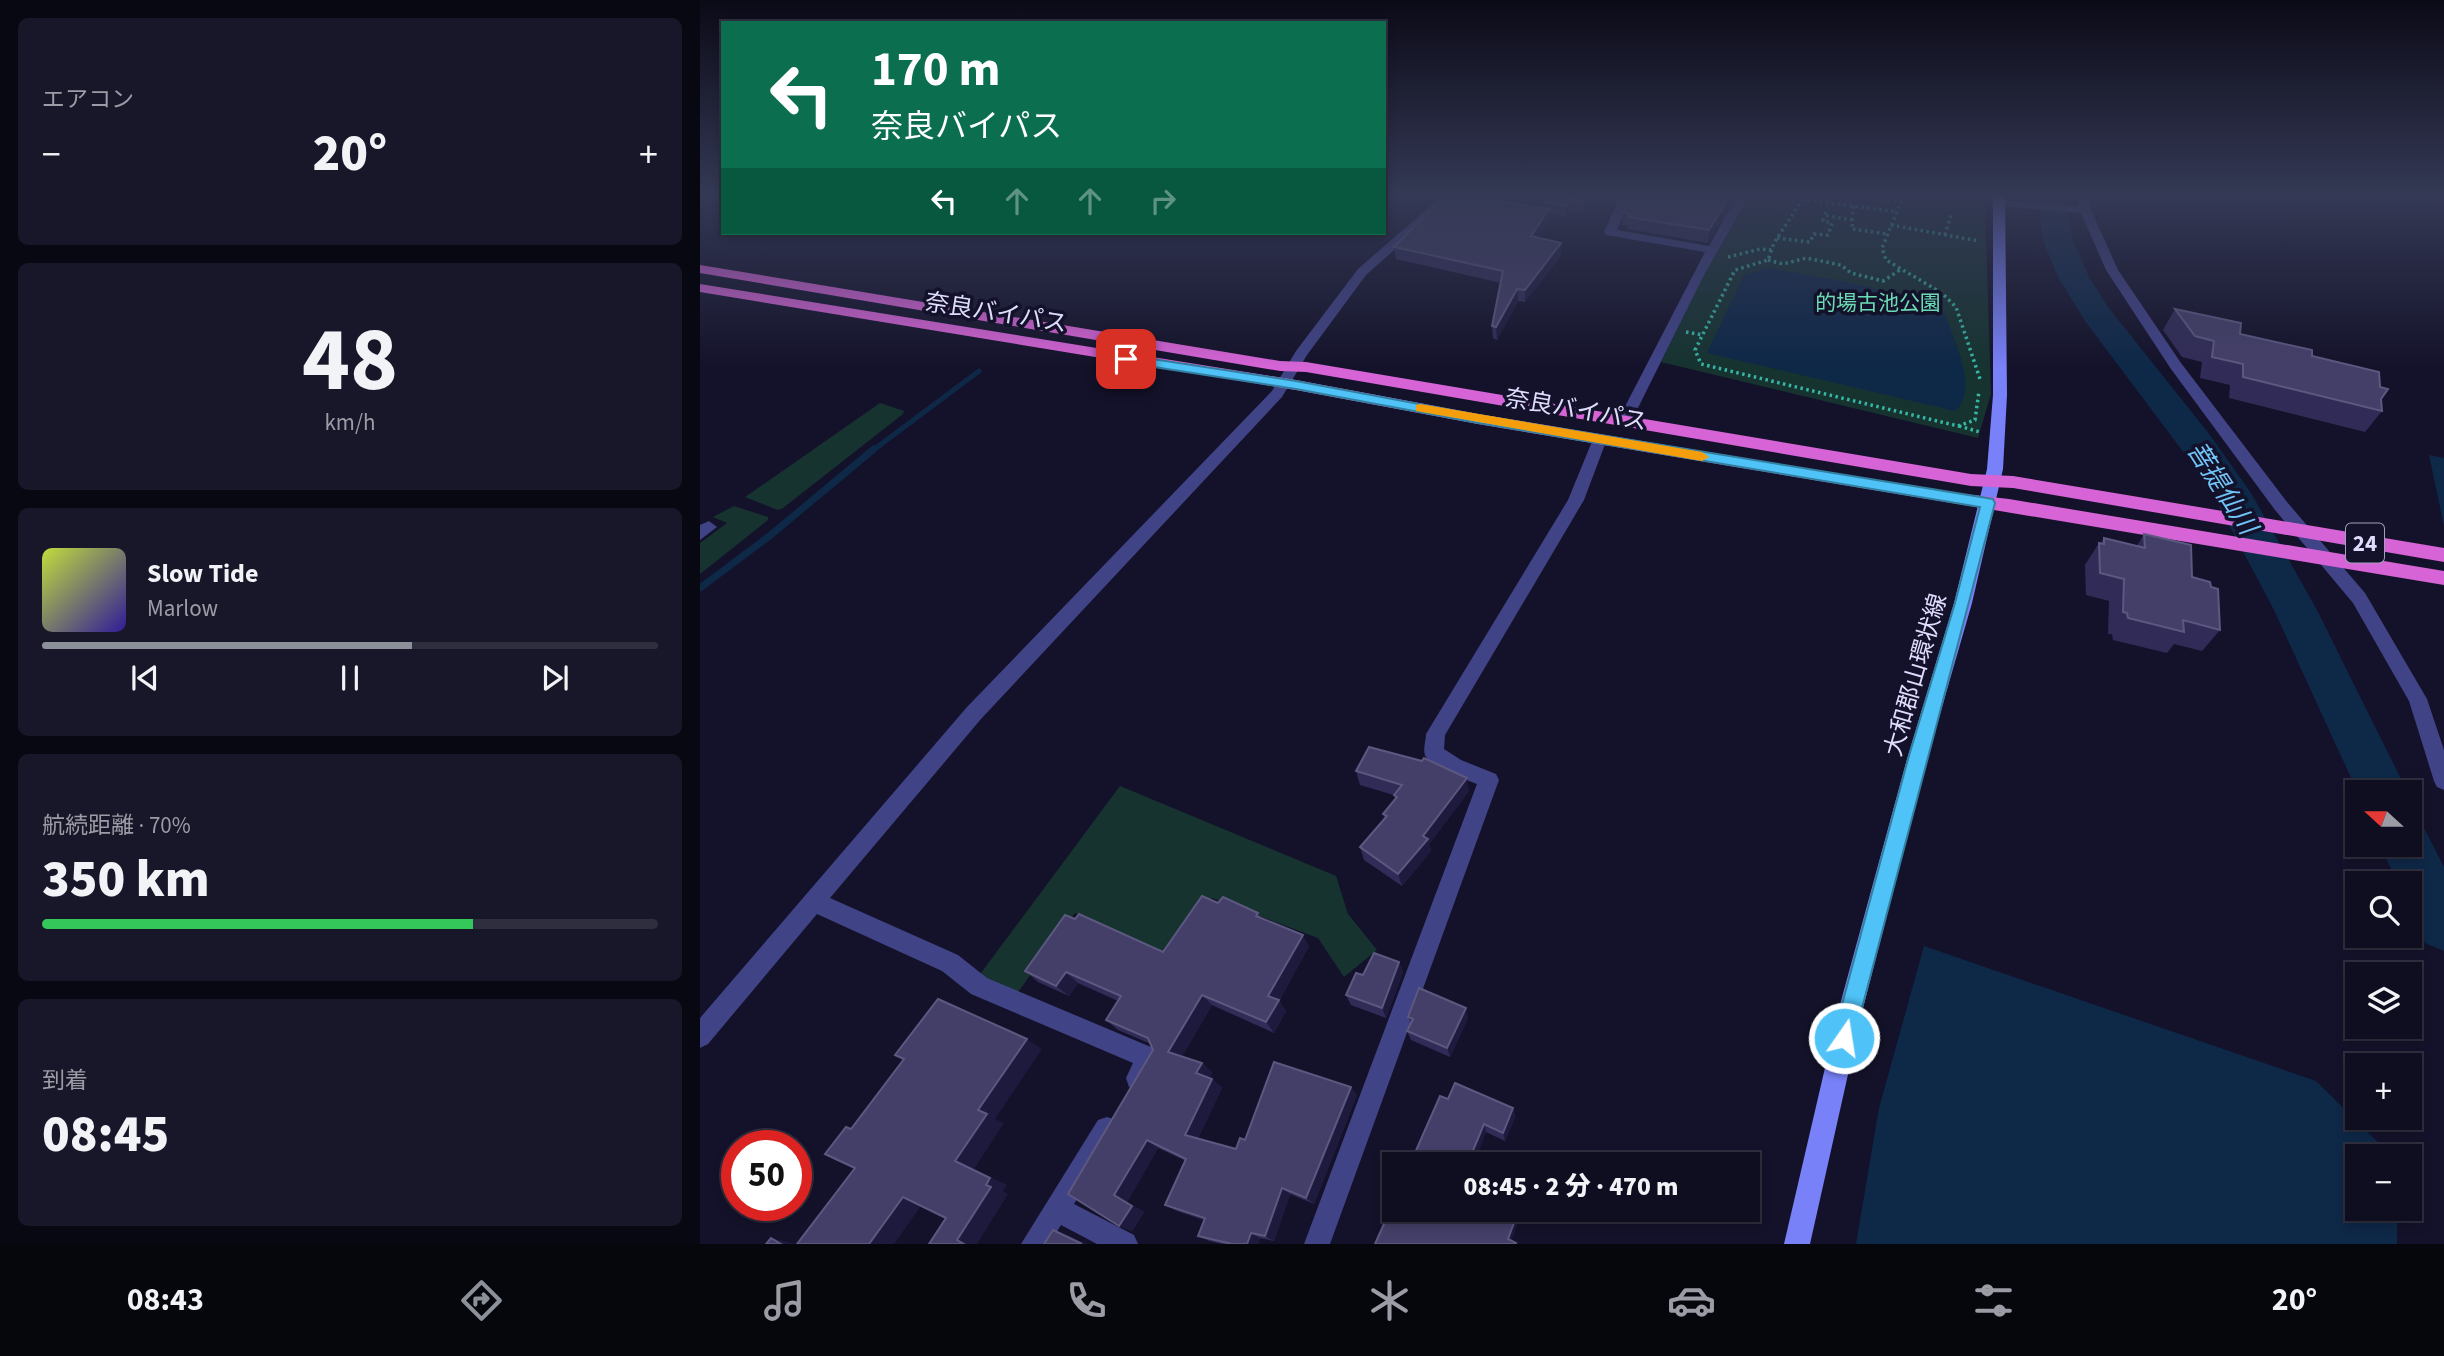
<!DOCTYPE html>
<html lang="ja">
<meta charset="utf-8">
<style>
:root{--surface:#0f0e20;--page:#181729;--text:#f1f3f6;--muted:#9b9ca5;--line:#2f2e3e;--accent:#8c9099}
body{margin:0;font-family:"Source Sans 3","Noto Sans JP",sans-serif;background:var(--page);color:var(--text);height:100vh;display:flex;flex-direction:column;font-size:26px;white-space:nowrap}
*{box-sizing:border-box;margin:0}
p{font-size:23px;color:var(--muted)}
.icon{flex:none;width:38px;height:38px;fill:none;stroke:currentColor;stroke-width:2;stroke-linecap:round;stroke-linejoin:round}
.map{position:relative;flex:1;overflow:hidden}
.details{display:flex;flex-direction:column;gap:18px;padding:18px;background:#080812;width:700px}
.details>*{flex:none}
.hud{position:absolute;left:21px;top:21px;width:665px;height:214px;border-radius:0px;box-shadow:0 4px 10px #0003,0 0 0 2px var(--line);background:#0b6e4f;color:#fff;overflow:hidden}
.needle{width:46px;rotate:291deg}
.buttons{position:absolute;left:1645px;top:780px;display:grid;gap:14px}
.buttons a{display:grid;place-items:center;width:77px;height:77px;border-radius:0px;background:var(--surface);box-shadow:0 4px 10px #0003,0 0 0 2px var(--line);font-size:35px}
.speed{position:absolute;left:21px;top:1130px;display:flex;gap:14px;font-size:35px;font-weight:700;text-align:center}
.speed>*{display:grid;place-content:center;width:91px;height:91px;border-radius:50%;background:var(--surface);box-shadow:0 4px 10px #0003,0 0 0 2px var(--line);line-height:1}
.speed .limit{border:10px solid #d22;background:#fff;color:#111}
.pin{position:absolute;display:grid;place-items:center;width:60px;height:60px;color:#fff;margin:-30px;border-radius:14px;box-shadow:0 4px 10px #0006}
.me{position:absolute;width:77px;margin:-38px;rotate:13deg;stroke-linejoin:round;filter:drop-shadow(0 0 5px #0008)}
.turn{display:flex;align-items:center;gap:24px;height:147px;padding:0 35px;font-size:32px}
.turn .icon{width:91px;height:91px;stroke-width:2.5}
.turn b{display:block;font-size:49px;line-height:60px}
.lanes{display:flex;align-items:center;height:66px;padding:0 35px;background:#0003;justify-content:center;gap:35px;direction:ltr}
.lanes .off{opacity:.35}
.big{font-size:52px;font-weight:800;line-height:1.1}
.details .tile{flex:1;display:flex;flex-direction:column;justify-content:center;gap:10px;min-width:0;padding:0 24px;border-radius:10px;background:var(--page)}
.details .dial{align-items:center;gap:0}
.dial b{font-size:91px;line-height:1}
.song{display:flex;align-items:center;gap:21px}
.cover{width:84px;height:84px;border-radius:10px;background:linear-gradient(135deg,hsl(70 70% 55%),hsl(250 70% 35%))}
.played{height:7px;border-radius:4px;background:linear-gradient(90deg,var(--accent) 60%,var(--line) 60%)}
.keys{display:flex;justify-content:space-around;direction:ltr}
.heat{display:flex;justify-content:space-between;align-items:center;font-size:38px;direction:ltr}
.charge{height:10px;border-radius:5px;background:linear-gradient(90deg,#34c759 70%,var(--line) 0)}
.trip{position:absolute;left:682px;top:1152px;width:378px;height:70px;border-radius:0px;background:var(--surface);box-shadow:0 4px 10px #0003,0 0 0 2px var(--line);font-weight:800;line-height:70px;text-align:center}
.tab-bar{display:flex;height:112px;justify-content:space-around;align-items:center;background:#06060d;color:var(--muted)}
.tab-bar .icon{width:49px;height:49px}
.tab-bar .on{color:var(--accent)}
.tab-bar b{font-size:32px;color:var(--text)}
main{display:flex;flex:1;min-height:0}
.map>svg:first-child{display:block}
</style>
<main>
<section class="details">
<div class="tile"><p>エアコン</p>
<div class="heat"><a>−</a><b class="big">20°</b><a>+</a></div>
</div>
<div class="tile dial"><b>48</b><p>km/h</p></div>
<div class="tile">
<div class="song"><i class="cover"></i><div><b>Slow Tide</b><p>Marlow</p></div></div>
<div class="played"></div>
<div class="keys"><svg class="icon" aria-label="previous" viewBox="0 0 24 24"><path d="M18 5L8 12l10 7zM5 5v14"/></svg><svg class="icon" aria-label="pause" viewBox="0 0 24 24"><path d="M8 5v14M16 5v14"/></svg><svg class="icon" aria-label="next" viewBox="0 0 24 24"><path d="M6 5l10 7-10 7zM19 5v14"/></svg></div>
</div>
<div class="tile"><p>航続距離 · 70%</p><b class="big">350 km</b><div class="charge"></div></div>
<div class="tile"><p>到着</p><b class="big">08:45</b></div>
</section>
<div class="map">
<svg width="1744" height="1244" viewBox="0 0 1744 1244">
<rect width="100%" height="100%" fill="#14122a"/>
<!-- green -->
<g fill="#163330">
<polygon points="1049,194 1236,194 1285,203 1291,394 1278,438 961,362 1013,256"/>
<polygon points="180,403 204,411 203,414 83,508 78,510 45,497"/>
<polygon points="34,506 68,517 68,520 0,574 0,543 27,523 13,517"/>
<polygon points="420,786 636,876 648,914 677,950 644,977 618,938 512,898 475,957 375,913 316,995 278,977"/>
</g>
<!-- water -->
<g fill="#0e2847">
<path d="M1068,268C1120,278 1198,288 1245,313C1253,339 1280,391 1255,411L1007,353L1044,275Z"/>
<polygon points="1729,455 1744,458 1744,526"/>
<polygon points="1224,946 1616,1081 1689,1153 1689,1157 1657,1157 1657,1209 1692,1209 1697,1220 1697,1244 1156,1244 1179,1108"/>
</g>
<g fill="none" stroke-linecap="round" stroke-linejoin="round">
<!-- stream-far1 -->
<polyline stroke="#0e2847" stroke-width="5" points="172,451 279,371"/>
<!-- stream -->
<polyline stroke="#0e2847" stroke-width="7" points="0,588 67,538 174,449"/>
<!-- river -->
<g fill="#0e2847" fill-rule="evenodd">
<polygon points="1338,194 1366,194 1372,238 1389,277 1408,307 1510,435 1551,493 1617,610 1708,793 1658,793 1574,610 1519,506 1484,453 1385,321 1358,277 1342,238"/>
<polygon points="1710,823 1724,828 1744,867 1744,951 1725,943 1710,910 1710,884 1698,884 1680,845 1710,845"/>
</g>
<!-- path -->
<g stroke="#37b6a4" stroke-width="3.5" stroke-dasharray="2.5 3.5" stroke-linecap="butt">
<polyline points="1106,194 1074,243 1068,260 1035,270 995,350 1001,364 1258,426 1275,420 1279,391"/>
<polyline points="1140,194 1201,202 1182,248 1186,260 1242,293 1256,307 1280,379"/>
<polyline points="1102,199 1197,212"/>
<polyline points="1153,206 1152,229 1187,234"/>
<polyline points="1126,212 1124,215 1152,220"/>
<polyline points="1191,225 1279,241"/>
<polyline points="1245,235 1252,212"/>
<polyline points="1077,238 1110,242 1114,234 1128,235 1132,223 1123,221 1124,215"/>
<polyline points="1028,257 1060,249 1072,250"/>
<polyline points="1068,260 1083,264 1106,258 1141,265 1151,273 1183,281 1200,270"/>
<polyline points="986,332 1003,335"/>
<polyline points="1259,426 1280,432"/>
</g>
<!-- minor -->
<g fill="#404386" fill-rule="evenodd">
<polygon points="744,194 757,194 666,275 607,355 582,397 281,719 130,898 258,955 287,978 458,1050 462,1058 447,1087 438,1090 429,1087 426,1078 433,1063 271,994 242,971 117,914 8,1044 0,1048 0,1018 267,707 572,391 596,351 658,269"/>
<polygon points="921,194 933,194 917,230 1009,246 1038,194 1050,194 1005,273 931,422 924,427 917,422 1005,252 906,235 904,232"/>
<polygon points="1255,194 1278,194 1311,201 1379,206 1378,194 1390,194 1391,210 1418,270 1481,363 1587,502 1665,593 1727,699 1744,750 1744,790 1737,787 1734,781 1709,701 1653,603 1575,510 1471,369 1406,270 1381,213 1311,207"/>
<path d="M900,434L907,439L884,500L745,735L744,749L761,760L796,774L799,780L630,1244H604L777,784C762,778 735,771 726,757C722,751 726,741 726,734L868,500L893,439Z"/>
<polygon points="9,521 17,527 0,540 0,525"/>
<polygon points="407,1117 416,1120 419,1129 374,1204 434,1235 438,1244 397,1244 361,1225 349,1244 321,1244 398,1120"/>
</g>
<!-- secondary -->
<polygon fill="#7981f8" fill-rule="evenodd" points="1293,194 1305,194 1307,395 1303,469 1272,603 1227,759 1162,1012 1110,1244 1084,1244 1138,1012 1207,759 1254,603 1287,469 1293,395"/>
<!-- trunk -->
<g fill="#d664d6" fill-rule="evenodd">
<polygon points="0,265 580,361 606,362 1271,474 1313,476 1744,548 1744,562 1313,488 1271,486 606,372 580,371 0,273"/>
<polygon points="0,284 596,380 778,414 1255,493 1309,499 1744,571 1744,585 778,424 596,390 0,292"/>
</g>
</g>
<!-- wall -->
<g fill="#312c57">
<polygon points="712,194 740,194 733,200"/>
<polygon points="896,194 883,213 870,211 866,217 849,214 849,221 838,237 861,243 861,255 825,302 818,301 797,340 793,338 792,326 801,283 696,259 694,247 845,209 845,202"/>
<polygon points="931,194 1037,194 1008,243 928,229 928,226 922,225 923,212"/>
<polygon points="1475,309 1540,334 1612,356 1681,399 1682,411 1665,432 1529,398 1530,385 1500,378 1502,362 1482,357 1463,330"/>
<polygon points="1444,534 1492,577 1511,587 1520,630 1502,651 1474,644 1467,653 1413,640 1412,634 1408,634 1409,601 1386,595 1385,565 1399,543 1400,544 1404,538 1437,546"/>
<polygon points="656,771 769,791 729,844 731,851 702,886 664,860 660,847 685,820 683,814 695,800 694,795 660,785"/>
<polygon points="518,903 558,913 561,918 609,946 579,1001 586,1011 574,1033 512,1005 482,1056 502,1063 512,1073 509,1078 512,1079 522,1088 498,1138 536,1149 545,1140 657,1095 614,1204 590,1194 574,1241 560,1238 558,1244 522,1244 509,1241 498,1236 504,1220 477,1211 465,1205 486,1161 458,1148 427,1202 444,1212 432,1231 419,1226 453,1050 451,1044 418,1030 406,1020 418,1001 378,983 369,996 338,982 325,971 463,952"/>
<polygon points="699,962 703,972 686,1018 651,1005 646,995 663,975"/>
<polygon points="708,1017 768,1018 750,1057 711,1040 707,1031 711,1024"/>
<polygon points="748,1099 813,1108 815,1117 805,1141 786,1132 774,1162 710,1164"/>
</g>
<!-- shaded-wall -->
<g fill="#1e1a3d">
<polygon points="733,194 740,194 733,200"/>
<polygon points="888,194 896,194 883,213 883,202"/>
<polygon points="1031,194 1037,194 1008,243 1009,230"/>
<polygon points="870,199 870,211 866,217 866,206"/>
<polygon points="849,209 849,221 831,248 831,236"/>
<polygon points="861,243 861,255 825,302 825,290"/>
<polygon points="817,289 818,301 797,340 796,327"/>
<polygon points="767,778 769,791 729,844 731,851 702,886 698,874 723,836"/>
<polygon points="603,935 609,946 579,1001 586,1011 574,1033 566,1022 568,996"/>
<polygon points="699,962 703,972 686,1018 682,1008"/>
<polygon points="366,972 378,983 369,996 356,986"/>
<polygon points="502,995 512,1005 479,1061 468,1052"/>
<polygon points="766,1008 768,1018 750,1057 747,1048"/>
<polygon points="327,1039 342,1049 295,1119 304,1123 274,1169 307,1185 303,1191 308,1194 277,1244 264,1244 257,1240 286,1185 255,1161 278,1110"/>
<polygon points="502,1063 512,1073 507,1082 496,1073"/>
<polygon points="512,1079 522,1088 496,1142 485,1135"/>
<polygon points="651,1087 657,1095 614,1204 606,1198"/>
<polygon points="813,1108 815,1117 805,1141 803,1133"/>
<polygon points="784,1124 786,1132 774,1164 769,1160"/>
<polygon points="447,1140 458,1148 427,1202 444,1212 432,1231 419,1226 414,1195"/>
<polygon points="582,1188 590,1194 574,1241 565,1236"/>
<polygon points="203,1197 223,1203 194,1244 169,1244"/>
<polygon points="819,1209 823,1209 810,1244 808,1239"/>
<polygon points="353,1230 370,1236 387,1244 382,1244"/>
<polygon points="551,1233 560,1238 558,1244 547,1244"/>
<polygon points="71,1238 96,1244 81,1244"/>
</g>
<!-- building -->
<g fill="#443f68" stroke="#5c5880" stroke-width="2">
<polygon points="747,194 753,194 849,209 831,236 861,243 825,290 817,289 796,327 792,326 803,271 694,247"/>
<polygon points="851,194 888,194 883,202 870,199 866,206 845,202"/>
<polygon points="931,194 1031,194 1009,230 928,217 930,214 923,212"/>
<polygon points="1475,309 1541,323 1540,334 1612,350 1612,356 1679,372 1680,387 1688,389 1681,399 1682,411 1543,377 1543,364 1512,357 1514,341 1495,336"/>
<polygon points="1444,534 1491,545 1492,577 1510,582 1511,587 1518,589 1520,630 1483,620 1484,632 1428,618 1427,613 1423,612 1424,579 1400,573 1399,543 1404,544 1404,538 1445,548"/>
<polygon points="669,747 722,761 724,758 767,778 723,836 728,839 698,874 660,847 687,816 683,814 697,797 694,795 702,785 656,771"/>
<polygon points="502,896 518,903 523,897 558,913 556,916 603,935 568,996 579,1000 566,1022 502,995 468,1052 502,1063 496,1073 512,1079 485,1135 536,1149 540,1138 545,1140 574,1062 651,1087 606,1198 582,1188 565,1236 551,1233 547,1244 532,1244 498,1236 505,1218 465,1205 486,1159 447,1140 414,1195 432,1206 419,1226 368,1194 453,1050 448,1038 406,1020 421,996 366,972 356,986 325,971 365,915 375,919 379,914 463,952"/>
<polygon points="674,953 699,962 682,1008 646,995 656,973 663,975"/>
<polygon points="719,988 766,1008 747,1048 707,1031 713,1019 708,1017"/>
<polygon points="238,999 327,1039 278,1110 287,1114 255,1161 290,1178 286,1185 291,1187 257,1240 264,1244 229,1244 246,1218 203,1197 169,1244 97,1244 155,1168 125,1154 146,1127 151,1129 204,1059 195,1055"/>
<polygon points="755,1083 813,1108 803,1133 784,1124 769,1160 778,1164 710,1164 740,1096 748,1099"/>
<polygon points="695,1199 695,1209 819,1209 808,1239 816,1243 815,1244 675,1244"/>
<polygon points="353,1230 382,1244 344,1244"/>
<polygon points="71,1238 81,1244 66,1244"/>
</g>
<!-- sky -->
<linearGradient id="sky" x2="0" y2="1"><stop stop-color="#0b0a17"/><stop offset="0.53" stop-color="#343955"/><stop offset="1" stop-color="#343955" stop-opacity="0"/></linearGradient>
<rect width="1744" height="368" fill="url(#sky)"/>
<!-- route -->
<polygon fill="#4fc3f7" stroke="#337fa1" stroke-width="2" points="426,355 596,381 778,415 1293,499 1295,503 1152,1046 1144,1049 1137,1046 1133,1038 1208,759 1255,603 1280,507 778,423 596,389 422,362 420,359"/>
<!-- slow -->
<polygon fill="#f59e0b" points="720,404 1002,452 1009,457 1002,461 716,411 716,405"/>
<g text-anchor="middle" dominant-baseline="central" stroke-width="7" stroke-linejoin="round" paint-order="stroke">
<!-- far-park labels -->
<g font-size="21" fill="#6bdbb5" stroke="#14122a">
<text x="1178" y="303">的場古池公園</text>
</g>
<!-- shield labels -->
<rect fill="#14122a" stroke="#a1a0be" stroke-width="2" x="1646" y="523.5" width="38" height="39" rx="5"/>
<g font-size="23" font-weight="bold" fill="#deddfd">
<text x="1665" y="543">24</text>
</g>
<!-- street labels -->
<g font-size="24" fill="#deddfd" stroke="#14122a">
<text transform="translate(296 313) rotate(9)">奈良バイパス</text>
<text transform="translate(876 410) rotate(10)">奈良バイパス</text>
<text transform="translate(1216 675) rotate(-74)">大和郡山環状線</text>
</g>
<!-- water labels -->
<g font-size="26" font-style="italic" fill="#70c4f8" stroke="#14122a">
<text transform="translate(1522 488) rotate(57)">菩提仙川</text>
</g>
</g>
</svg>
<div class="buttons">
<a><svg class="needle" viewBox="-14 -14 28 28"><path d="M0-13l5 13h-10z" fill="#e53935"/><path d="M0 13l5-13h-10z" fill="#9b9ca5"/></svg></a>
<a><svg class="icon" aria-label="search" viewBox="0 0 24 24"><circle cx="10" cy="10" r="6"/><path d="M15 15l6 6"/></svg></a>
<a><svg class="icon" aria-label="layers" viewBox="0 0 24 24"><path d="M12 4l9 5-9 5-9-5zM3 14l9 5 9-5"/></svg></a>
<a>+</a>
<a>−</a>
</div>
<div class="speed"><div class="limit">50</div></div>
<div class="pin" style="left:426px;top:359px;background:#d93025"><svg class="icon" aria-label="arrive" viewBox="0 0 24 24"><path d="M6 21V4h12l-3 4 3 4H6"/></svg></div>
<svg class="me" style="left:1144px;top:1038px" viewBox="-20 -20 40 40"><circle r="17" fill="#4fc3f7" stroke="#fff" stroke-width="3"/><path d="M0-11L8 9 0 5-8 9z" fill="#fff"/></svg>
<div class="trip">08:45 · 2 分 · 470 m</div>
<div class="hud">
<div class="turn"><svg class="icon" aria-label="left" viewBox="0 0 24 24"><path d="M17 20v-9H6M10 6l-5 5 5 5"/></svg><div><b>170 m</b>奈良バイパス</div></div>
<div class="lanes"><svg class="icon" aria-label="left" viewBox="0 0 24 24"><path d="M17 20v-9H6M10 6l-5 5 5 5"/></svg><svg class="icon off" aria-label="ahead" viewBox="0 0 24 24"><path d="M12 20V5M6 11l6-6 6 6"/></svg><svg class="icon off" aria-label="ahead" viewBox="0 0 24 24"><path d="M12 20V5M6 11l6-6 6 6"/></svg><svg class="icon off" aria-label="right" viewBox="0 0 24 24"><path d="M7 20v-9h11M14 6l5 5-5 5"/></svg></div>
</div>
</div>
</main>
<nav class="tab-bar">
<b>08:43</b>
<svg class="icon on" aria-label="directions" viewBox="0 0 24 24"><path d="M12 3l9 9-9 9-9-9zM9 14v-3h6M13 9l2 2-2 2"/></svg>
<svg class="icon" aria-label="music" viewBox="0 0 24 24"><path d="M9 18V5l10-2v13"/><circle cx="6" cy="18" r="3"/><circle cx="16" cy="16" r="3"/></svg>
<svg class="icon" aria-label="phone" viewBox="0 0 24 24"><path d="M5 4h4l2 5-3 2q2 4 5 5l2-3 5 2v4C11 20 4 13 5 4z"/></svg>
<svg class="icon" aria-label="climate" viewBox="0 0 24 24"><path d="M12 3v18M4 7l16 10M4 17L20 7"/></svg>
<svg class="icon" aria-label="car" viewBox="0 0 24 24"><path d="M5 17H2v-5l4-1 3-4h7l3 4 3 1v5h-3M9 17h6M6 11h13"/><circle cx="7" cy="17" r="2"/><circle cx="17" cy="17" r="2"/></svg>
<svg class="icon" aria-label="filters" viewBox="0 0 24 24"><path d="M4 7h16M4 17h16"/><circle cx="9" cy="7" r="2"/><circle cx="15" cy="17" r="2"/></svg>
<b>20°</b>
</nav>
